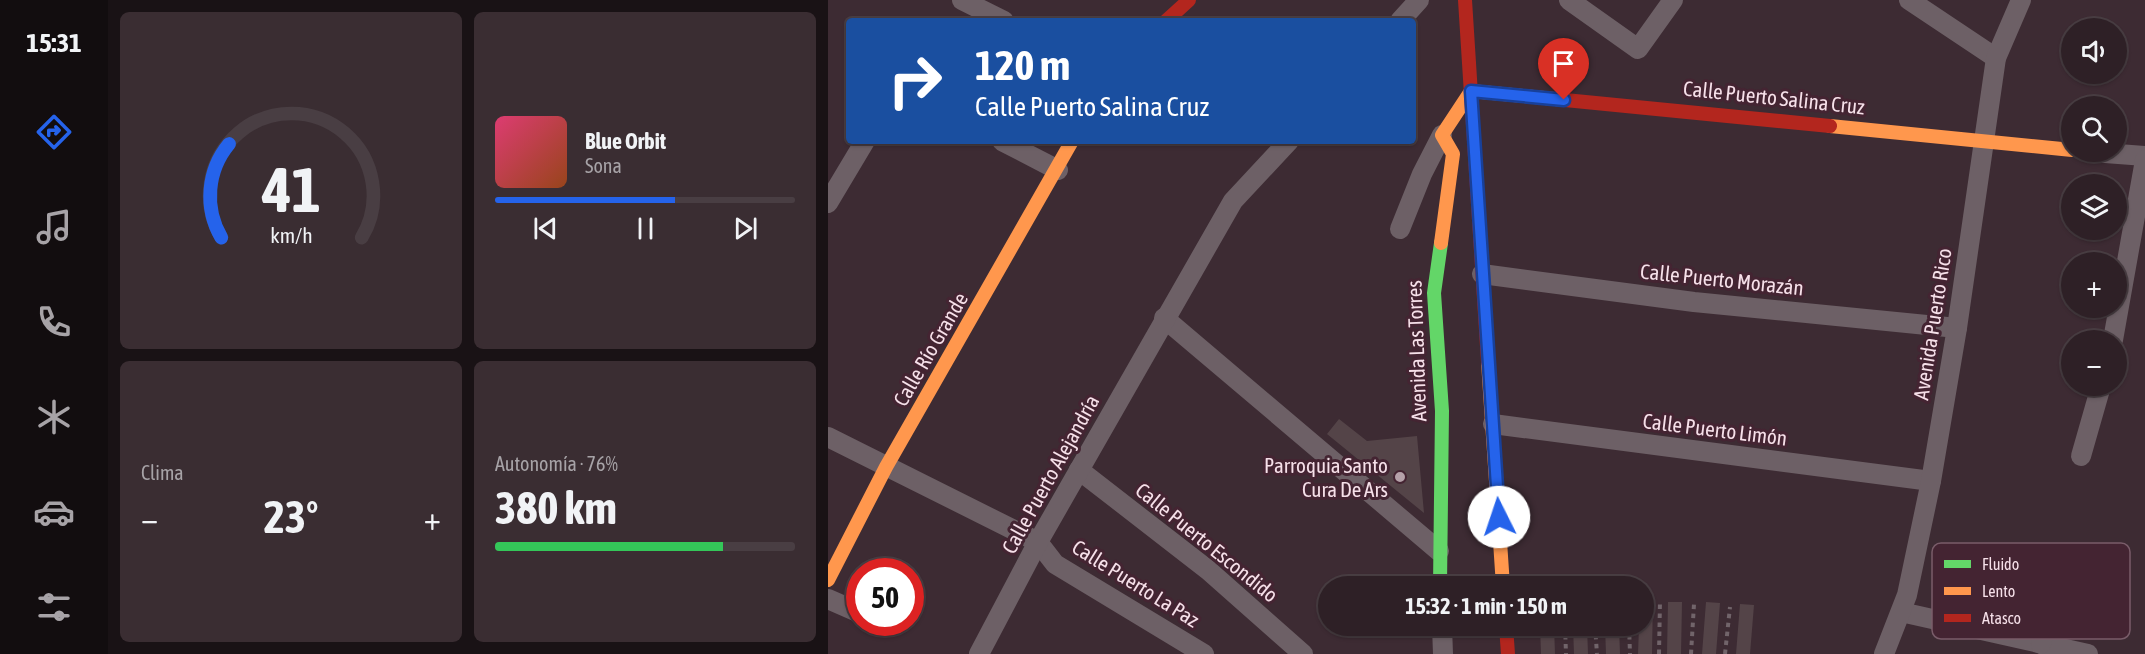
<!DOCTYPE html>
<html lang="es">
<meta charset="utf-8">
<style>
:root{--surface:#2e2026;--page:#3a2d32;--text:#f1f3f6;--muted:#a7a3a7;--line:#493e43;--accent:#2563eb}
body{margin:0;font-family:"Asap Condensed",sans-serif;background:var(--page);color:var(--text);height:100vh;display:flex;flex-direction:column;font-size:22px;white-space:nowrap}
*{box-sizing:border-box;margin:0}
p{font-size:20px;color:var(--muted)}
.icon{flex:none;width:33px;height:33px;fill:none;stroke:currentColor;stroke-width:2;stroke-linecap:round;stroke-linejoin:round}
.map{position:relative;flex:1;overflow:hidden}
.side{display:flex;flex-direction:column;gap:12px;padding:12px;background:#191215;width:720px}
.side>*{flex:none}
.guide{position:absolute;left:18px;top:18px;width:570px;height:126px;border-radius:6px;box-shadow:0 2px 4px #0004,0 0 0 2px var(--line);background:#1a4fa0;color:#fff;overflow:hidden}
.buttons{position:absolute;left:1233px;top:18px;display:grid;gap:12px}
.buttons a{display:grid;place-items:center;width:66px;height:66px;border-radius:50%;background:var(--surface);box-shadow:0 2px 4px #0004,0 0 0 2px var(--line);font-size:30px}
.speed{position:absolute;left:18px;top:558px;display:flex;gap:12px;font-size:30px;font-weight:700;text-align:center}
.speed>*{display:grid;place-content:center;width:78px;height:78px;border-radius:50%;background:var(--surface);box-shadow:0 2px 4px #0004,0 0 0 2px var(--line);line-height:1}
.speed .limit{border:9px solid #d22;background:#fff;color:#111}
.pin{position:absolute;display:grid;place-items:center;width:51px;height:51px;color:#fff;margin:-62px -26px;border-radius:50% 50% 50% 0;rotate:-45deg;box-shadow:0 0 6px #0007}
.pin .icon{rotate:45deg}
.me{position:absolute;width:66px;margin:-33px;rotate:356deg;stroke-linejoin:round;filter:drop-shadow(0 0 4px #0008)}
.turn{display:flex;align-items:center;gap:21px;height:126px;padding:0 30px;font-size:27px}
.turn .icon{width:78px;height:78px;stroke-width:2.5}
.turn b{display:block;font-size:42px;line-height:51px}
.big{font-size:45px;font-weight:700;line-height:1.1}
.side .widget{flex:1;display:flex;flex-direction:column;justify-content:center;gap:9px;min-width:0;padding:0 21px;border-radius:9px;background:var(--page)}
.side .dial{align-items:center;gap:0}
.dial svg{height:156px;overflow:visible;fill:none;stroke:var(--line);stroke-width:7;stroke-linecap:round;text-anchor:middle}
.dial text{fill:var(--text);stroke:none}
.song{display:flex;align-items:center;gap:18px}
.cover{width:72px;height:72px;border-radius:9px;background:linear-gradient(135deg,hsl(340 70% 55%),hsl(20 70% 35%))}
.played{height:6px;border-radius:3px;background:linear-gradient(90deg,var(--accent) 60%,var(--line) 60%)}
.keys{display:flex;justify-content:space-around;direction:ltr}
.heat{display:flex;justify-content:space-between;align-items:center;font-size:33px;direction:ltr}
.charge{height:9px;border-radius:4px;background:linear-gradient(90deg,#34c759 76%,var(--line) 0)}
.side .tiles{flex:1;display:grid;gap:12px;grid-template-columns:repeat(2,1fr)}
.trip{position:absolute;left:490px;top:576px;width:336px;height:60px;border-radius:30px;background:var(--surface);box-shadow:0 2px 4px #0004,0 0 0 2px var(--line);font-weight:700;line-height:60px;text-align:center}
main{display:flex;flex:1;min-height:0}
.menu{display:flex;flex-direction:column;width:108px;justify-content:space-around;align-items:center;background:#120d0f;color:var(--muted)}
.menu .icon{width:42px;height:42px}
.menu .active{color:var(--accent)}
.menu b{font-size:27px;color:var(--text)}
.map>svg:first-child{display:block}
</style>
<main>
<nav class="menu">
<b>15:31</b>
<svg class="icon active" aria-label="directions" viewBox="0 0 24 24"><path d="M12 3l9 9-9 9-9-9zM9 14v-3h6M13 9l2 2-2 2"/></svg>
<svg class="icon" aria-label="music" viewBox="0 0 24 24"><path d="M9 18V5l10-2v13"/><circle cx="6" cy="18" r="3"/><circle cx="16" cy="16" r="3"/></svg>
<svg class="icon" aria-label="phone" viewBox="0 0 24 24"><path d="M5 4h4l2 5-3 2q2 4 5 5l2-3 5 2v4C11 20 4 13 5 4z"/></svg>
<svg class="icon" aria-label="climate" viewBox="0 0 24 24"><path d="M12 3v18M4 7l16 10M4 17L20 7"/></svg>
<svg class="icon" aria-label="car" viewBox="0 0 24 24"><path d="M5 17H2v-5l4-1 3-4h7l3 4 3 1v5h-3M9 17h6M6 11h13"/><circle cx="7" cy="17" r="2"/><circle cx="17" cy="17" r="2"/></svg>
<svg class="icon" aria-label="filters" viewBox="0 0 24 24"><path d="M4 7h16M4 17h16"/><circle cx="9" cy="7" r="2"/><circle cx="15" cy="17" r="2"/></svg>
</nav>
<section class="side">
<div class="tiles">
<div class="widget dial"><svg viewBox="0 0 100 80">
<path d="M14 69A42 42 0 1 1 86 69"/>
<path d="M14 69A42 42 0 0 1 18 21" stroke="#2563eb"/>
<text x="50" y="56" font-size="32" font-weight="700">41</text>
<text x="50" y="72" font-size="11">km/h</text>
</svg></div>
<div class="widget">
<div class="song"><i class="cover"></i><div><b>Blue Orbit</b><p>Sona</p></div></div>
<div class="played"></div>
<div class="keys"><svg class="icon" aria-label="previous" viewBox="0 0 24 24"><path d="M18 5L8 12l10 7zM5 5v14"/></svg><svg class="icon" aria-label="pause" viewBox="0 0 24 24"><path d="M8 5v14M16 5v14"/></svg><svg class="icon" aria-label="next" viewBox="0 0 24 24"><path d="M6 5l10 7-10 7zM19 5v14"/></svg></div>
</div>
<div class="widget"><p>Clima</p>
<div class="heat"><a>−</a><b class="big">23°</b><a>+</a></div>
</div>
<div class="widget"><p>Autonomía · 76%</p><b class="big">380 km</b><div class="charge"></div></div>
</div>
</section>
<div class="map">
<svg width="1317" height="654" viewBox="0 0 1317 654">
<rect width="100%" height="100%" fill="#3d2b33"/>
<!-- building -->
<g fill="#544448">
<polygon points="511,419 539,441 589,436 596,513 499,434"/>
<polygon points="816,596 825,596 824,654 810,654 811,626 816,626"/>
<polygon points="840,602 854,602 853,654 839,654"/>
<polygon points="878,602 892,603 888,654 874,654"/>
<polygon points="912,604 926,605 922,654 908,654"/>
<polygon points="712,626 726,626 727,654 713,654"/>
<polygon points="745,626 759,626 760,654 746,654"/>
<polygon points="777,626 791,626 792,654 778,654"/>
</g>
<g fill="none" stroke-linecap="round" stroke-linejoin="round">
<!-- path -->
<g stroke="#71646a" stroke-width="4" stroke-dasharray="4.5 4.5" stroke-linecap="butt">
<polyline points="737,626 738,654"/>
<polyline points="767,626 769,654"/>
<polyline points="801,626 802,654"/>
<polyline points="831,654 832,601"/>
<polyline points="863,654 866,604"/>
<polyline points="897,654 902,607"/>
</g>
<!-- street -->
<g stroke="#6d6066" stroke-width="20">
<polyline points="134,0 176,21"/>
<polyline points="741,0 810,49 845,0"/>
<polyline points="1081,0 1168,58"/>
<polyline points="572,21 591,0"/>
<polyline points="174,141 230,170"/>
<polyline points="1264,152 1317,156"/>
<polyline points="0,203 37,141"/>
<polyline points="572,229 594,174 614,135"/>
<polyline points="654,274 866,302 1129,328"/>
<polyline points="336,318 611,551"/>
<polyline points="1285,340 1317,160"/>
<polyline points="665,424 1103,481"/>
<polyline points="0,437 210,542 227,564 376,654"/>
<polyline points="1253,456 1273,386"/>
<polyline points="251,470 380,570 475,654"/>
<polyline points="0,599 32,613"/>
<polyline points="1073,612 1260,654"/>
<polyline points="614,626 615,654"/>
<polyline points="1213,644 1235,553"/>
<polyline points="151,654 210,542 405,201 461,141"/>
<polyline points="1056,654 1079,595 1103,481 1129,328 1168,58 1193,0"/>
</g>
<!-- fast -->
<polyline stroke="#63d668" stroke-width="14" points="612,586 614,411 606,293 613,243"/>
<!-- slow -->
<g stroke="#ff974d" stroke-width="14">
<polyline points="1002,126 1244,150"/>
<polyline points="613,243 625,154 614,135 643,91 737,100"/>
<polyline points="660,362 675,586"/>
<polyline points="0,580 58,467 244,141"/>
</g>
<!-- jam -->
<g stroke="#b3261e" stroke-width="14">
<polyline points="637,0 660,362"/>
<polyline points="338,21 361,0"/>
<polyline points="737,100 1002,126"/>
<polyline points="678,626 680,654"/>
</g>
</g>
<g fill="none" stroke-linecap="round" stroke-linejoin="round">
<!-- route casing -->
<g stroke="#184099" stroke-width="15">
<polyline id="route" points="671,517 643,91 736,100"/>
</g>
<!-- route -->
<use href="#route" stroke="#2563eb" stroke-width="10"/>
</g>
<!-- markers -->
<circle fill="#b5a1a9" stroke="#442432" stroke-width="2" cx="572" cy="477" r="6"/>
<g text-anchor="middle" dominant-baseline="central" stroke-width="6" stroke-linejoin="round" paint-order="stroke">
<!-- street labels -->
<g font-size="21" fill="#f6e0e9" stroke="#442432">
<text transform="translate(946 97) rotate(6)">Calle Puerto Salina Cruz</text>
<text transform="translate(894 279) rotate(6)">Calle Puerto Morazán</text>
<text transform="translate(1104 324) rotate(-81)">Avenida Puerto Rico</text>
<text transform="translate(102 349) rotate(-60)">Calle Río Grande</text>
<text transform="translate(588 351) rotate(-92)">Avenida Las Torres</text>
<text transform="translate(887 429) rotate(7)">Calle Puerto Limón</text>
<text transform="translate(222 474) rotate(-61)">Calle Puerto Alejandría</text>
<text transform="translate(379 542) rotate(39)">Calle Puerto Escondido</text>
<text transform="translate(308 583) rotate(32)">Calle Puerto La Paz</text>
</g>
<!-- poi labels -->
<g font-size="21" fill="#f6e0e9" stroke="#442432" text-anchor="end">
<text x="560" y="465">Parroquia Santo<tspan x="560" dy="24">Cura De Ars</tspan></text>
</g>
</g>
<!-- legend -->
<rect x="1104" y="543" width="198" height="96" rx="9" fill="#442432" stroke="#795c69" stroke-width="1.5"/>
<rect x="1116" y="560" width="27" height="8" fill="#63d668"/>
<rect x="1116" y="587" width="27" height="8" fill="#ff974d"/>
<rect x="1116" y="614" width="27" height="8" fill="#b3261e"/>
<g font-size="16" fill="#f6e0e9">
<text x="1154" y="570">Fluido</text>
<text x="1154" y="597">Lento</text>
<text x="1154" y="624">Atasco</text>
</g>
</svg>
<div class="buttons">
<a><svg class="icon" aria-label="sound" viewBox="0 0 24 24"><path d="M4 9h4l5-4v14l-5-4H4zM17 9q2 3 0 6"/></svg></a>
<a><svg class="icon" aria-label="search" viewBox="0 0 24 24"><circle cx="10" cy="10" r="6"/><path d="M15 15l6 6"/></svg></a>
<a><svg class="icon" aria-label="layers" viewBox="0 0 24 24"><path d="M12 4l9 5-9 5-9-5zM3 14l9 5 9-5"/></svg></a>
<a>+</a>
<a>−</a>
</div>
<div class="speed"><div class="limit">50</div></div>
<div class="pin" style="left:736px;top:100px;background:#d93025"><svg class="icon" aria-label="arrive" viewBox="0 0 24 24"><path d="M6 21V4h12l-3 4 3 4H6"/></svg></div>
<svg class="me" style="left:671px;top:517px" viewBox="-20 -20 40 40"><circle r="19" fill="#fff"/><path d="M0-13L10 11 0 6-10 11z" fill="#2563eb"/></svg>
<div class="trip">15:32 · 1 min · 150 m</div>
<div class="guide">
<div class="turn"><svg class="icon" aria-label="right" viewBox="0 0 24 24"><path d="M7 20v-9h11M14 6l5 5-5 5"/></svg><div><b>120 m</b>Calle Puerto Salina Cruz</div></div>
</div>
</div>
</main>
